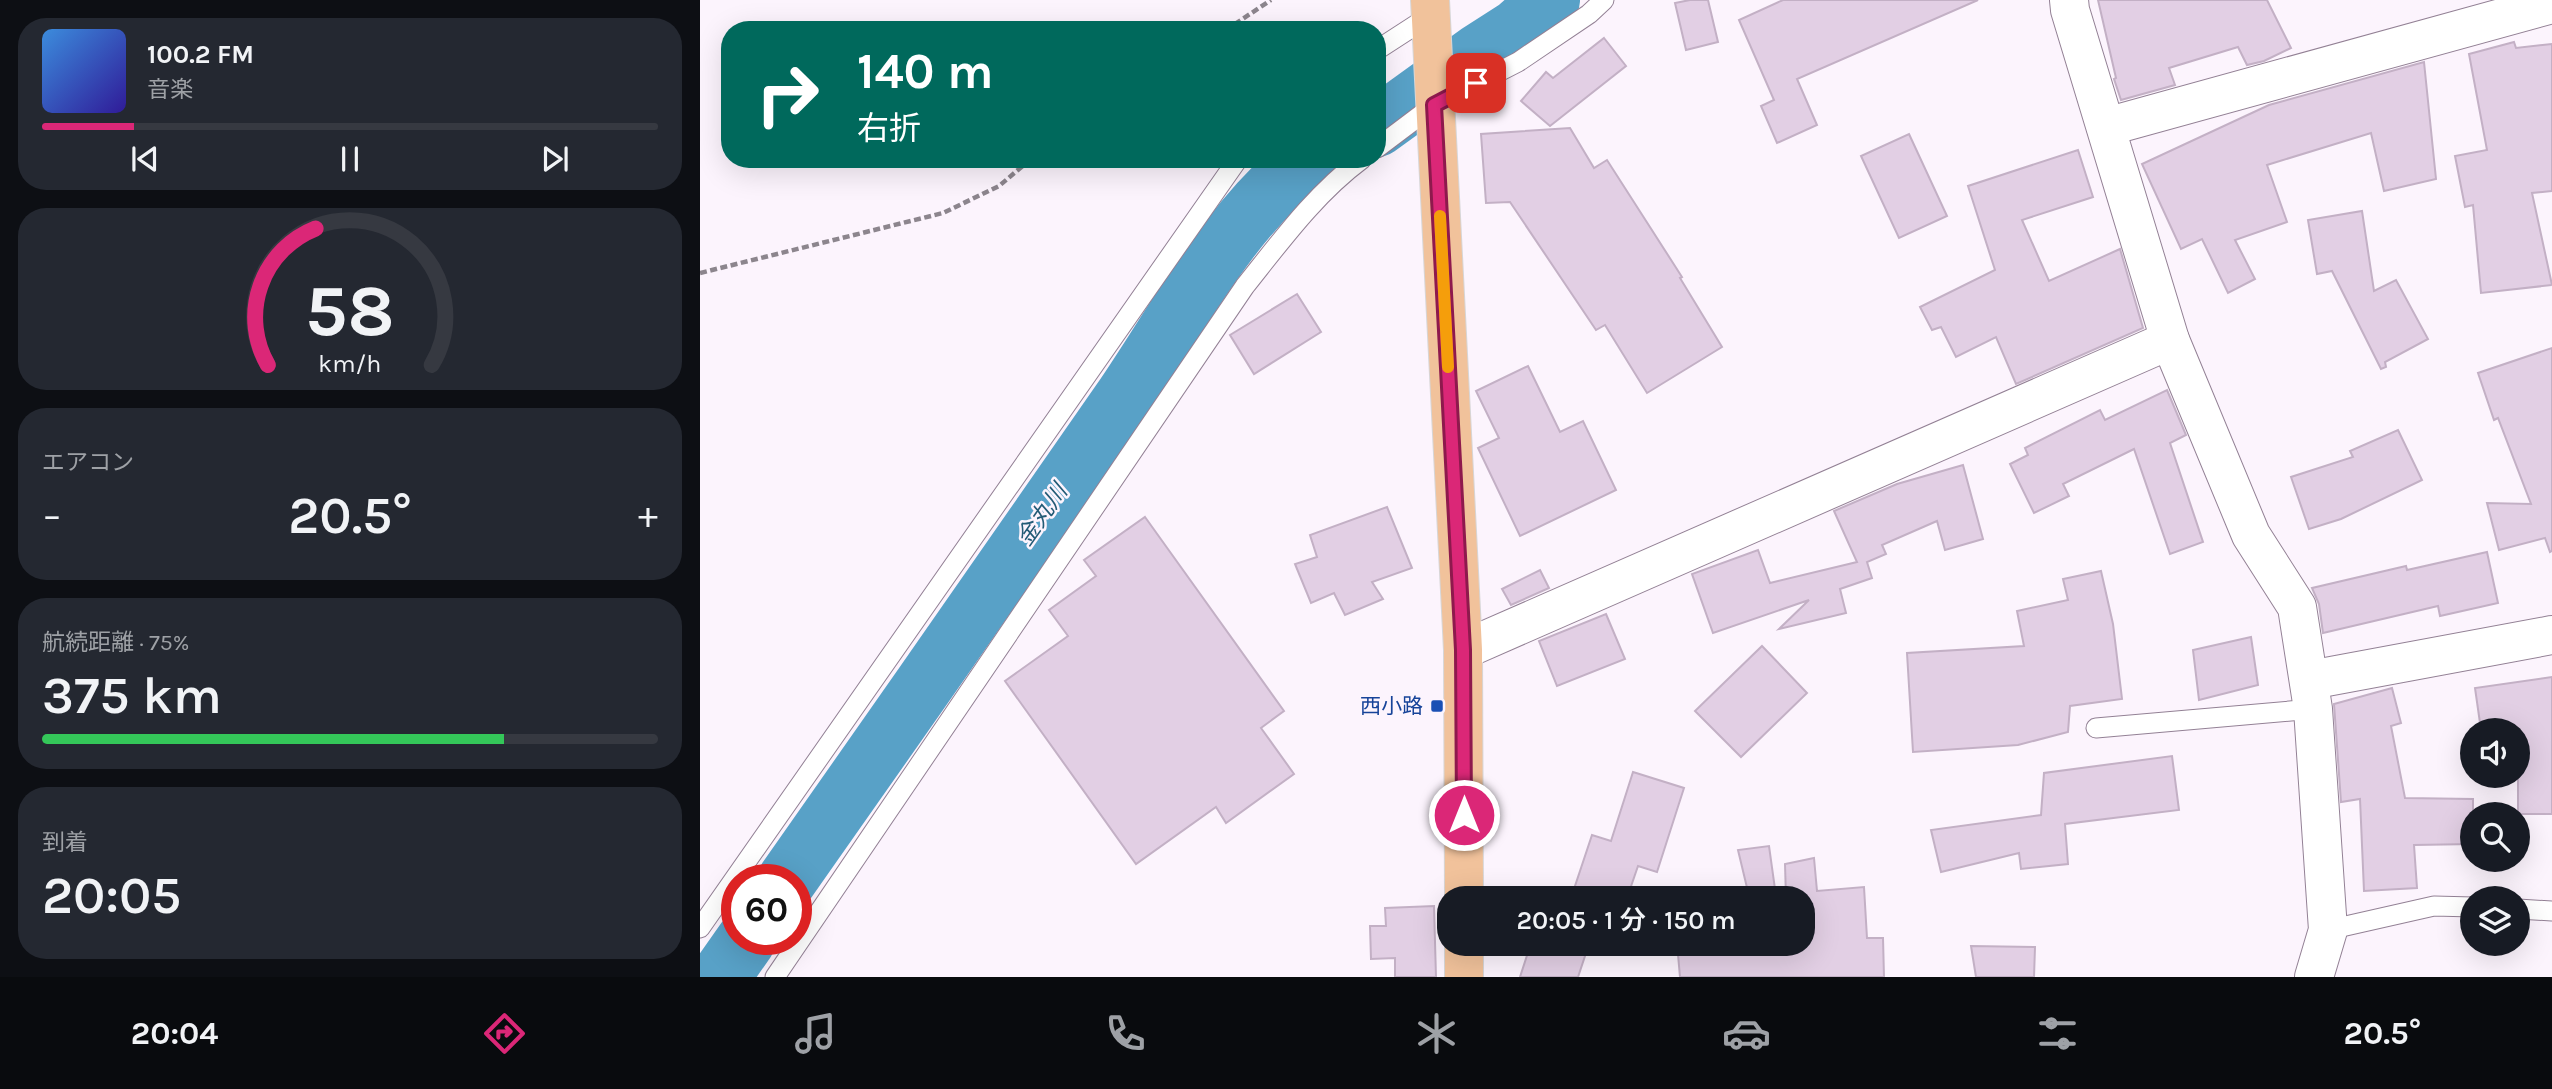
<!DOCTYPE html>
<html lang="ja">
<meta charset="utf-8">
<style>
:root{--surface:#171b24;--page:#242831;--text:#f1f3f6;--muted:#9ea1a6;--line:#363941;--accent:#db2777}
body{margin:0;font-family:Karla,"Noto Sans JP",sans-serif;background:var(--page);color:var(--text);height:100vh;display:flex;flex-direction:column;font-size:26px;white-space:nowrap}
*{box-sizing:border-box;margin:0}
p{font-size:23px;color:var(--muted)}
.icon{flex:none;width:38px;height:38px;fill:none;stroke:currentColor;stroke-width:2;stroke-linecap:round;stroke-linejoin:round}
.map{position:relative;flex:1;overflow:hidden}
.panel{display:flex;flex-direction:column;gap:18px;padding:18px;background:#0d0f14;width:700px}
.panel>*{flex:none}
.hud{position:absolute;left:21px;top:21px;width:665px;height:147px;border-radius:28px;box-shadow:0 7px 28px #0002;background:#00695c;color:#fff;overflow:hidden}
.controls{position:absolute;left:1760px;top:718px;display:grid;gap:14px}
.controls a{display:grid;place-items:center;width:70px;height:70px;border-radius:50%;background:var(--surface);box-shadow:0 7px 28px #0002;font-size:35px}
.speed{position:absolute;left:21px;top:864px;display:flex;gap:14px;font-size:35px;font-weight:700;text-align:center}
.speed>*{display:grid;place-content:center;width:91px;height:91px;border-radius:50%;background:var(--surface);box-shadow:0 7px 28px #0002;line-height:1}
.speed .limit{border:10px solid #d22;background:#fff;color:#111}
.pin{position:absolute;display:grid;place-items:center;width:60px;height:60px;color:#fff;margin:-30px;border-radius:14px;box-shadow:0 4px 10px #0006}
.me{position:absolute;width:77px;margin:-38px;rotate:0deg;stroke-linejoin:round;filter:drop-shadow(0 0 5px #0008)}
.turn{display:flex;align-items:center;gap:24px;height:147px;padding:0 21px;font-size:32px}
.turn .icon{width:91px;height:91px;stroke-width:2.5}
.turn b{display:block;font-size:49px;line-height:60px}
.big{font-size:52px;font-weight:600;line-height:1.1}
.panel .card{flex:1;display:flex;flex-direction:column;justify-content:center;gap:10px;min-width:0;padding:0 24px;border-radius:28px;background:var(--page)}
.panel .dial{align-items:center;gap:0}
.dial svg{height:182px;overflow:visible;fill:none;stroke:var(--line);stroke-width:7;stroke-linecap:round;text-anchor:middle}
.dial text{fill:var(--text);stroke:none}
.song{display:flex;align-items:center;gap:21px}
.cover{width:84px;height:84px;border-radius:10px;background:linear-gradient(135deg,hsl(210 70% 55%),hsl(250 70% 35%))}
.played{height:7px;border-radius:4px;background:linear-gradient(90deg,var(--accent) 15%,var(--line) 15%)}
.keys{display:flex;justify-content:space-around;direction:ltr}
.heat{display:flex;justify-content:space-between;align-items:center;font-size:38px;direction:ltr}
.charge{height:10px;border-radius:5px;background:linear-gradient(90deg,#34c759 75%,var(--line) 0)}
.trip{position:absolute;left:737px;top:886px;width:378px;height:70px;border-radius:28px;background:var(--surface);box-shadow:0 7px 28px #0002;font-weight:600;line-height:70px;text-align:center}
.menu{display:flex;height:112px;justify-content:space-around;align-items:center;background:#090b0e;color:var(--muted)}
.menu .icon{width:49px;height:49px}
.menu .on{color:var(--accent)}
.menu b{font-size:32px;color:var(--text)}
main{display:flex;flex:1;min-height:0}
.map>svg:first-child{display:block}
</style>
<main>
<section class="panel">
<div class="card">
<div class="song"><i class="cover"></i><div><b>100.2 FM</b><p>音楽</p></div></div>
<div class="played"></div>
<div class="keys"><svg class="icon" aria-label="previous" viewBox="0 0 24 24"><path d="M18 5L8 12l10 7zM5 5v14"/></svg><svg class="icon" aria-label="pause" viewBox="0 0 24 24"><path d="M8 5v14M16 5v14"/></svg><svg class="icon" aria-label="next" viewBox="0 0 24 24"><path d="M6 5l10 7-10 7zM19 5v14"/></svg></div>
</div>
<div class="card dial"><svg viewBox="0 0 100 80">
<path d="M14 69A42 42 0 1 1 86 69"/>
<path d="M14 69A42 42 0 0 1 35 9" stroke="#db2777"/>
<text x="50" y="56" font-size="32" font-weight="700">58</text>
<text x="50" y="72" font-size="11">km/h</text>
</svg></div>
<div class="card"><p>エアコン</p>
<div class="heat"><a>−</a><b class="big">20.5°</b><a>+</a></div>
</div>
<div class="card"><p>航続距離 · 75%</p><b class="big">375 km</b><div class="charge"></div></div>
<div class="card"><p>到着</p><b class="big">20:05</b></div>
</section>
<div class="map">
<svg width="1852" height="977" viewBox="0 0 1852 977">
<rect width="100%" height="100%" fill="#fcf4fd"/>
<g fill="none" stroke-linecap="round" stroke-linejoin="round">
<!-- river -->
<g stroke="#58a1c7" stroke-width="60">
<polyline points="677,127 778,54 817,29 850,0"/>
<path d="M87,880C199,721 310,562 421,402C479,318 525,224 606,159"/>
<polyline points="20,977 46,940"/>
</g>
</g>
<!-- building -->
<g fill="#e2cfe4" stroke="#c3b0c5" stroke-width="2">
<polygon points="990,0 1008,0 1018,42 986,50 975,3"/>
<polygon points="1083,0 1278,0 1097,79 1117,125 1077,143 1061,106 1074,100 1039,20"/>
<polygon points="1398,0 1567,0 1591,48 1564,61 1547,65 1538,47 1469,68 1475,85 1421,100 1414,79 1416,78"/>
<polygon points="904,38 926,66 850,126 821,101 846,72 853,78"/>
<polygon points="1814,42 1816,48 1852,44 1852,191 1832,193 1852,285 1781,293 1773,205 1765,207 1755,156 1787,150 1769,54"/>
<polygon points="1724,62 1736,179 1684,191 1671,133 1567,165 1587,222 1535,240 1555,279 1528,293 1502,239 1481,249 1442,164 1569,105"/>
<polygon points="870,128 894,168 907,160 982,277 980,278 1022,347 947,393 905,325 896,330 810,202 786,203 781,134"/>
<polygon points="1209,134 1247,216 1199,238 1161,156"/>
<polygon points="1378,150 1393,197 1322,220 1349,281 1420,249 1443,328 1316,384 1296,337 1256,357 1241,327 1232,330 1220,307 1295,270 1268,186"/>
<polygon points="1662,211 1674,291 1696,280 1728,339 1685,362 1686,367 1681,369 1632,271 1617,274 1608,220"/>
<polygon points="597,294 621,332 554,374 530,335"/>
<polygon points="1852,348 1852,551 1850,552 1845,538 1799,550 1787,503 1831,504 1798,418 1794,420 1778,373"/>
<polygon points="828,366 860,432 883,421 916,490 820,536 778,448 799,438 776,391"/>
<polygon points="1467,390 1486,435 1470,443 1503,542 1470,554 1434,449 1363,484 1369,496 1334,513 1310,464 1328,455 1325,448 1400,410 1405,420"/>
<polygon points="1698,430 1722,480 1641,519 1609,529 1591,477 1653,457 1650,451"/>
<polygon points="1263,465 1283,539 1245,550 1237,521 1182,545 1186,554 1167,562 1172,578 1140,589 1146,613 1079,629 1109,600 1013,633 992,574 1058,550 1070,583 1157,562 1134,511 1197,484"/>
<polygon points="687,507 712,568 672,582 683,599 645,615 634,593 611,603 595,564 617,557 610,535"/>
<polygon points="445,517 584,711 561,728 594,774 526,823 516,807 436,864 305,681 368,636 349,610 396,576 384,560"/>
<polygon points="1787,552 1798,603 1740,616 1738,606 1623,633 1619,604 1612,588 1706,566 1707,570"/>
<polygon points="840,570 849,588 811,605 802,589"/>
<polygon points="1401,571 1413,624 1422,699 1370,706 1368,732 1318,745 1213,752 1207,653 1324,646 1317,611 1368,600 1363,579"/>
<polygon points="906,614 925,659 857,686 839,641"/>
<polygon points="1551,637 1558,685 1499,700 1493,650"/>
<polygon points="1062,646 1107,693 1041,757 995,711"/>
<polygon points="1852,677 1852,814 1818,814 1818,730 1781,730 1775,688"/>
<polygon points="1692,688 1701,723 1691,726 1705,798 1773,799 1773,844 1714,845 1717,888 1664,891 1660,799 1641,802 1634,704"/>
<polygon points="1472,756 1479,810 1365,824 1368,864 1321,869 1319,853 1241,872 1231,830 1341,815 1344,773"/>
<polygon points="933,772 984,788 957,872 938,866 927,898 871,898 892,835 911,841"/>
<polygon points="1069,846 1075,889 1049,896 1038,850"/>
<polygon points="1114,858 1117,891 1164,887 1167,938 1183,938 1184,977 980,977 977,943 1102,943 1102,898 1086,898 1085,864"/>
<polygon points="734,906 736,977 695,977 695,958 671,959 670,926 686,926 685,908"/>
<polygon points="831,943 889,943 889,944 878,977 820,977"/>
<polygon points="1271,946 1335,947 1334,977 1276,977"/>
</g>
<g fill="none" stroke-linecap="round" stroke-linejoin="round">
<!-- lane casing -->
<g stroke="#938195" stroke-width="21">
<g id="lane">
<polyline points="677,50 731,15"/>
<polyline points="677,148 734,105 818,62 889,14 904,0"/>
<polyline points="1396,728 1613,709"/>
<polyline points="1818,909 1852,911"/>
<polyline points="0,928 538,159"/>
<polyline points="1628,930 1734,906 1773,907"/>
<path d="M75,977L545,286C581,241 615,194 662,159"/>
</g>
</g>
<!-- street casing -->
<g stroke="#938195" stroke-width="40">
<g id="street">
<polyline points="1369,0 1370,10 1470,340 1551,535 1597,607 1613,709 1628,930 1614,977"/>
<polyline points="1406,127 1852,4"/>
<polyline points="763,650 1470,340"/>
<polyline points="1610,680 1852,635"/>
</g>
</g>
<!-- primary casing -->
<g stroke="#d7d6d7" stroke-width="40">
<g id="primary">
<polyline points="730,0 763,650 764,898"/>
<polyline points="764,943 764,977"/>
</g>
</g>
<!-- path -->
<g stroke="#8c858d" stroke-width="4.5" stroke-dasharray="7 3.5" stroke-linecap="butt">
<polyline points="526,30 571,0"/>
<polyline points="0,273 243,213 299,186 331,159"/>
</g>
<!-- lane -->
<use href="#lane" stroke="#fff" stroke-width="19"/>
<!-- street -->
<use href="#street" stroke="#fff" stroke-width="38"/>
<!-- primary -->
<use href="#primary" stroke="#f1c29b" stroke-width="38"/>
</g>
<g fill="none" stroke-linecap="round" stroke-linejoin="round">
<!-- route casing -->
<g stroke="#8e194d" stroke-width="18">
<polyline id="route" points="764,815 763,650 734,105 776,83"/>
</g>
<!-- route -->
<use href="#route" stroke="#db2777" stroke-width="12"/>
<!-- slow -->
<polyline stroke="#f59e0b" stroke-width="12" points="740,216 748,367"/>
</g>
<!-- markers -->
<rect fill="#1a4fb4" stroke="#fcf4fd" stroke-width="2.5" x="730" y="699" width="14" height="14" rx="3.5"/>
<g text-anchor="middle" dominant-baseline="central" stroke-width="5" stroke-linejoin="round" paint-order="stroke">
<!-- transit labels -->
<g font-size="21" fill="#164399" stroke="#fcf4fd" text-anchor="end">
<text x="723" y="706">西小路</text>
</g>
<!-- water labels -->
<g font-size="23" font-style="italic" fill="#235b76" stroke="#fcf4fd">
<text transform="translate(342 515) rotate(-55)">金丸川</text>
</g>
</g>
</svg>
<div class="controls">
<a><svg class="icon" aria-label="sound" viewBox="0 0 24 24"><path d="M4 9h4l5-4v14l-5-4H4zM17 9q2 3 0 6"/></svg></a>
<a><svg class="icon" aria-label="search" viewBox="0 0 24 24"><circle cx="10" cy="10" r="6"/><path d="M15 15l6 6"/></svg></a>
<a><svg class="icon" aria-label="layers" viewBox="0 0 24 24"><path d="M12 4l9 5-9 5-9-5zM3 14l9 5 9-5"/></svg></a>
</div>
<div class="speed"><div class="limit">60</div></div>
<div class="pin" style="left:776px;top:83px;background:#d93025"><svg class="icon" aria-label="arrive" viewBox="0 0 24 24"><path d="M6 21V4h12l-3 4 3 4H6"/></svg></div>
<svg class="me" style="left:764px;top:815px" viewBox="-20 -20 40 40"><circle r="17" fill="#db2777" stroke="#fff" stroke-width="3"/><path d="M0-11L8 9 0 5-8 9z" fill="#fff"/></svg>
<div class="trip">20:05 · 1 分 · 150 m</div>
<div class="hud">
<div class="turn"><svg class="icon" aria-label="right" viewBox="0 0 24 24"><path d="M7 20v-9h11M14 6l5 5-5 5"/></svg><div><b>140 m</b>右折</div></div>
</div>
</div>
</main>
<nav class="menu">
<b>20:04</b>
<svg class="icon on" aria-label="directions" viewBox="0 0 24 24"><path d="M12 3l9 9-9 9-9-9zM9 14v-3h6M13 9l2 2-2 2"/></svg>
<svg class="icon" aria-label="music" viewBox="0 0 24 24"><path d="M9 18V5l10-2v13"/><circle cx="6" cy="18" r="3"/><circle cx="16" cy="16" r="3"/></svg>
<svg class="icon" aria-label="phone" viewBox="0 0 24 24"><path d="M5 4h4l2 5-3 2q2 4 5 5l2-3 5 2v4C11 20 4 13 5 4z"/></svg>
<svg class="icon" aria-label="climate" viewBox="0 0 24 24"><path d="M12 3v18M4 7l16 10M4 17L20 7"/></svg>
<svg class="icon" aria-label="car" viewBox="0 0 24 24"><path d="M5 17H2v-5l4-1 3-4h7l3 4 3 1v5h-3M9 17h6M6 11h13"/><circle cx="7" cy="17" r="2"/><circle cx="17" cy="17" r="2"/></svg>
<svg class="icon" aria-label="filters" viewBox="0 0 24 24"><path d="M4 7h16M4 17h16"/><circle cx="9" cy="7" r="2"/><circle cx="15" cy="17" r="2"/></svg>
<b>20.5°</b>
</nav>
